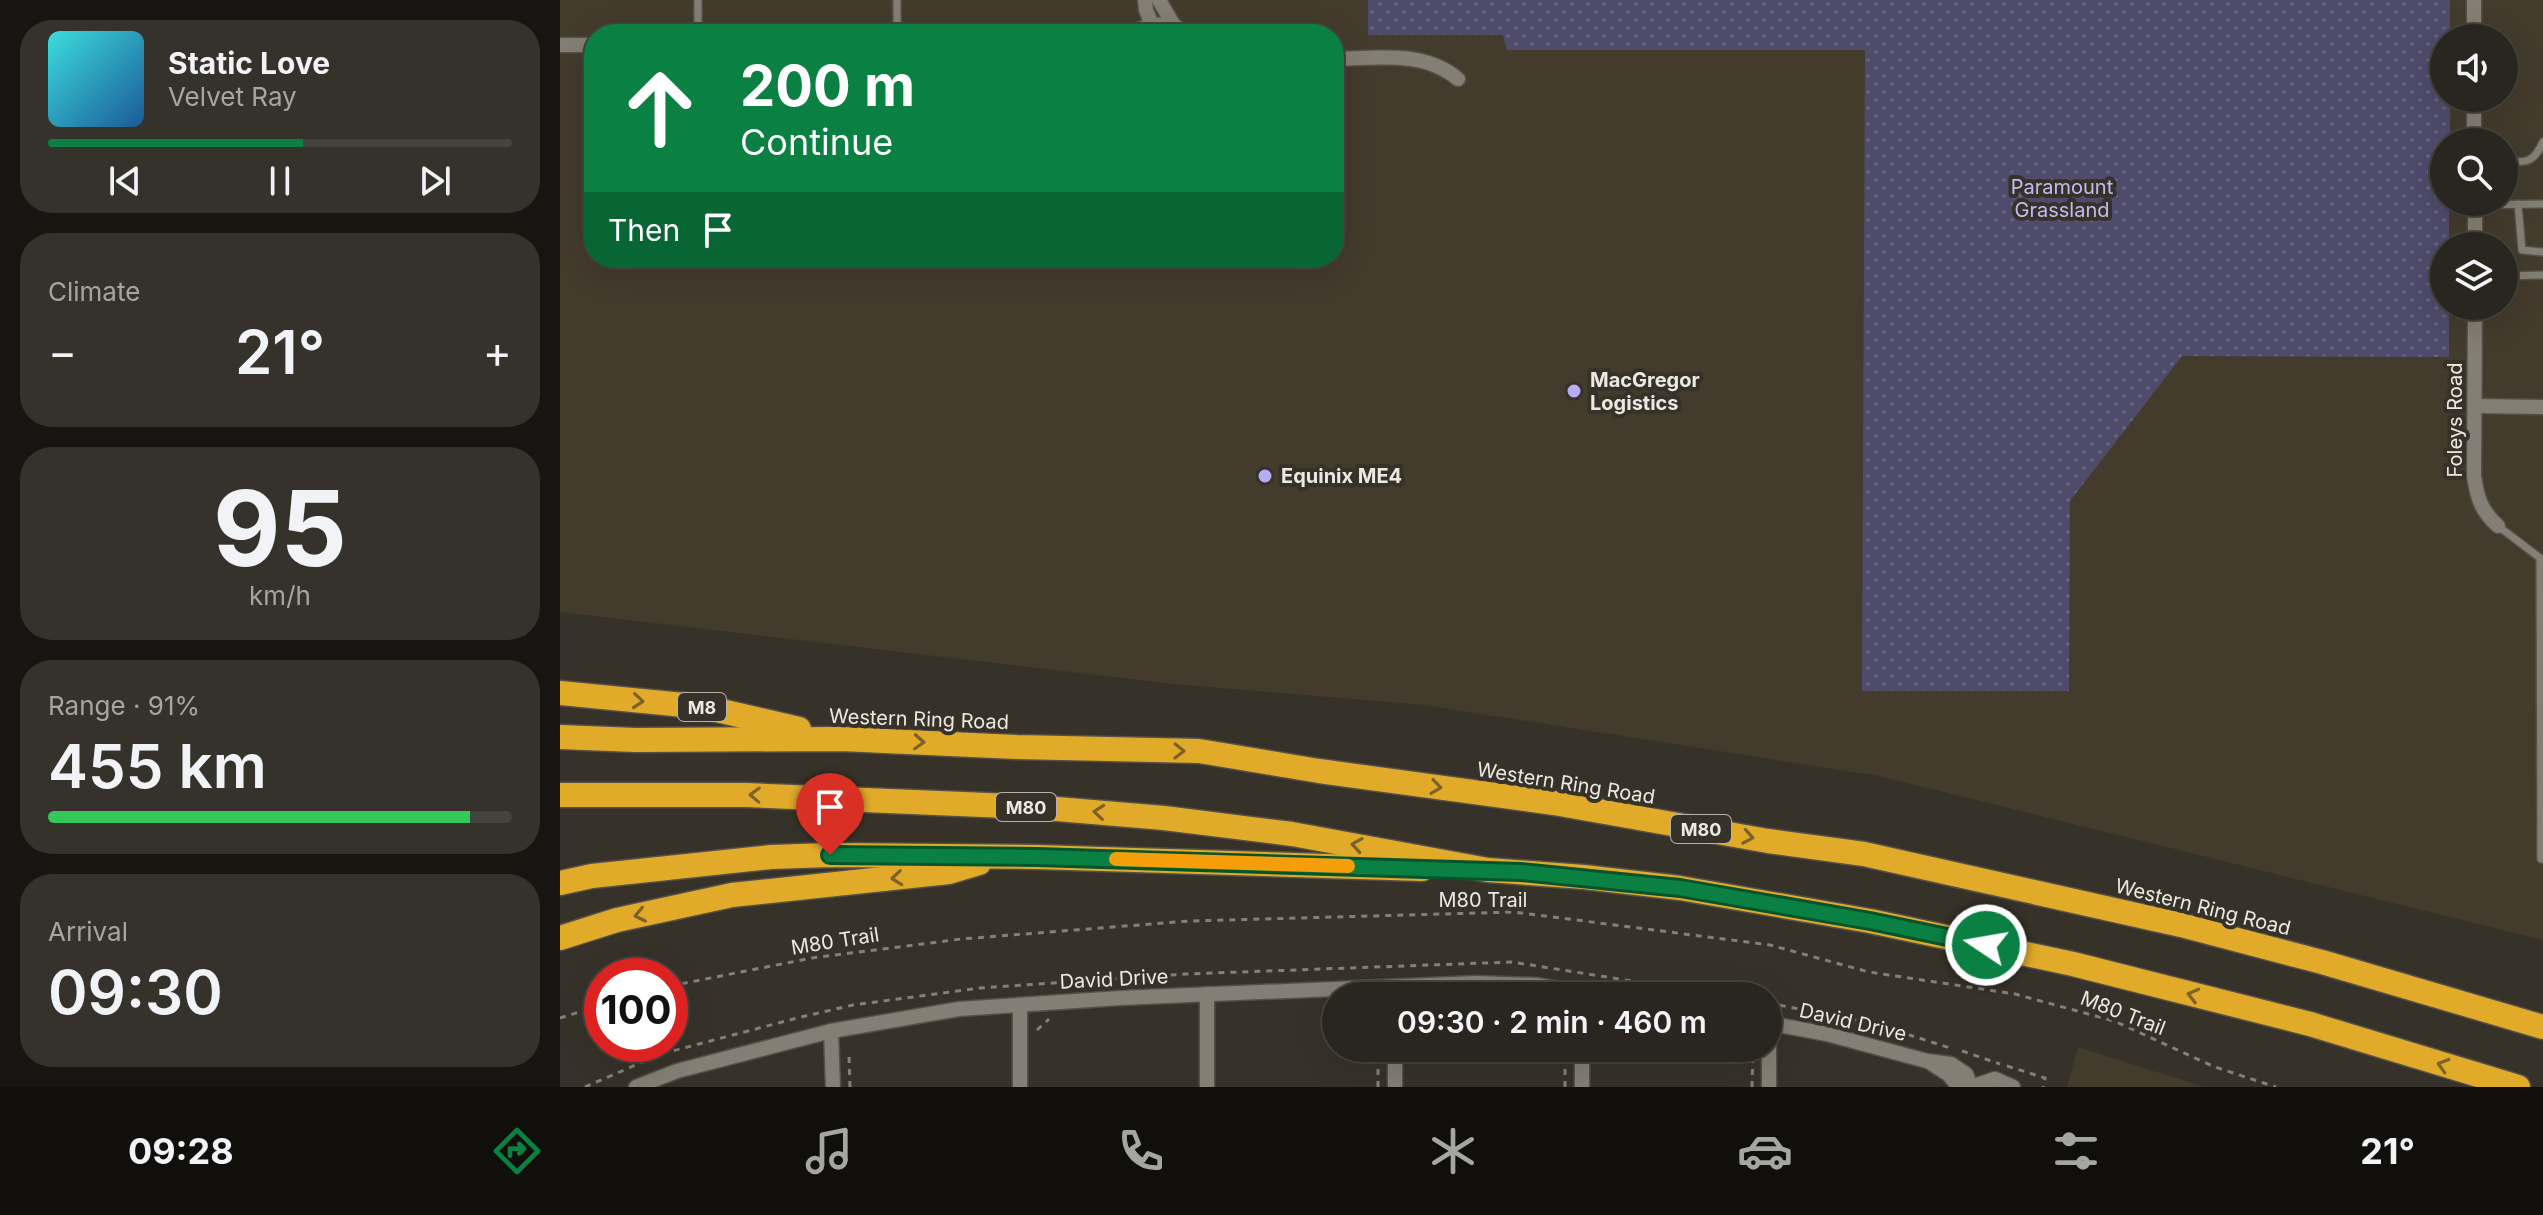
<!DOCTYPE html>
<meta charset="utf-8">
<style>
:root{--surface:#29261f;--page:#35322c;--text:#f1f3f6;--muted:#a5a5a4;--line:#45433d;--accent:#0b8043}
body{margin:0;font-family:Inter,sans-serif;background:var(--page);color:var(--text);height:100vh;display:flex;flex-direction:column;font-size:30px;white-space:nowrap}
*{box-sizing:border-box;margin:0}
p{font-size:26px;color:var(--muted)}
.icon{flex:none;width:44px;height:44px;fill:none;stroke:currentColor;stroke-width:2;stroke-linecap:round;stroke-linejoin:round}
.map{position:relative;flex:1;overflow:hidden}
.sheet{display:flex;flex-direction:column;gap:20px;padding:20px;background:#171511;width:560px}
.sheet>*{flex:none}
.banner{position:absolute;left:24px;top:24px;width:760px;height:244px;border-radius:32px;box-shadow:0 8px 32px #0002,0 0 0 2px var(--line);background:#0b8043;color:#fff;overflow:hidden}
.fabs{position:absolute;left:1870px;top:24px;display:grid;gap:16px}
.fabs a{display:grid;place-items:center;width:88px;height:88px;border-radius:50%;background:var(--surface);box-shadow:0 8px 32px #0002,0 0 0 2px var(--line);font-size:40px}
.speed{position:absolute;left:24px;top:958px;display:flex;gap:16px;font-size:40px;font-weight:700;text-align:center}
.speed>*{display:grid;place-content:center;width:104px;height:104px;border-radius:50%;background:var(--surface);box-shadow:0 8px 32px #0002,0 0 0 2px var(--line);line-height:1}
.speed .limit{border:12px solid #d22;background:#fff;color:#111}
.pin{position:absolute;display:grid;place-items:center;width:68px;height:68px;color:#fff;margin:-82px -34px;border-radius:50% 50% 50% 0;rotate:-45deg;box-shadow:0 0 8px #0007}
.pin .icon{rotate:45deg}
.me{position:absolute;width:88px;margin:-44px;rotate:282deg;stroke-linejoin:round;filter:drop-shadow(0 0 6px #0008)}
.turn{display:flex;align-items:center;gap:28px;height:168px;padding:0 24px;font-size:36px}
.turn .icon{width:104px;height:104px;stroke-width:2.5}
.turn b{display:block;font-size:56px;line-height:68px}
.then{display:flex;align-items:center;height:76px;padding:0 24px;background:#0003;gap:16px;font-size:30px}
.big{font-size:60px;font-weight:600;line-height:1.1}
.sheet .widget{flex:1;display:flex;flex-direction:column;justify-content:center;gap:12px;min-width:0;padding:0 28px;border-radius:32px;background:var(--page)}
.sheet .dial{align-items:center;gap:0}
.dial b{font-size:104px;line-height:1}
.song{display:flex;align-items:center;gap:24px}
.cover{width:96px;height:96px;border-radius:12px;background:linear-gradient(135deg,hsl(180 70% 55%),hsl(210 70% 35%))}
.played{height:8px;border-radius:4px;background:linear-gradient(90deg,var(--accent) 55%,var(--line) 55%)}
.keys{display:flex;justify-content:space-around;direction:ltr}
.heat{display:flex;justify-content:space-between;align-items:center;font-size:44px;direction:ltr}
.charge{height:12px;border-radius:6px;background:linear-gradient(90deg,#34c759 91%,var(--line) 0)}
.trip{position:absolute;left:762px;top:982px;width:460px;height:80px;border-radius:40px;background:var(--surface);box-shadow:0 8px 32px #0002,0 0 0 2px var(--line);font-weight:600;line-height:80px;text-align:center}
.menu{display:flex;height:128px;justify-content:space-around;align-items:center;background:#100f0c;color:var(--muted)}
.menu .icon{width:56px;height:56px}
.menu .on{color:var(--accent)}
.menu b{font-size:36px;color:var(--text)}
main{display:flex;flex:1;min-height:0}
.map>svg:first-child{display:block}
</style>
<main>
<section class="sheet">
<div class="widget">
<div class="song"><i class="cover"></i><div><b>Static Love</b><p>Velvet Ray</p></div></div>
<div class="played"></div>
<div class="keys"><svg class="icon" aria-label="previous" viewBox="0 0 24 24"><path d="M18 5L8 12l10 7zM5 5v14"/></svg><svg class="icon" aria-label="pause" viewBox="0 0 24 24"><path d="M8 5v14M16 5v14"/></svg><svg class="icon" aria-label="next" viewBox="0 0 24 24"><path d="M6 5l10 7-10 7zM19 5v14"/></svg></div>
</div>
<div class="widget"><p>Climate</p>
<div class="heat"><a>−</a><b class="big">21°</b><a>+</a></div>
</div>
<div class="widget dial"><b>95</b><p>km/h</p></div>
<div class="widget"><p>Range · 91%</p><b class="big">455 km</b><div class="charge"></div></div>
<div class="widget"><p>Arrival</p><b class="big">09:30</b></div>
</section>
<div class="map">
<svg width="1983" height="1087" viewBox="0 0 1983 1087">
<defs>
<pattern id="grass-dots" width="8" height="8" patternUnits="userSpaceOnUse" patternTransform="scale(2)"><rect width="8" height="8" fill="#4f4b6b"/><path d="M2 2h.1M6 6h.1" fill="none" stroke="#686580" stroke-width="1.8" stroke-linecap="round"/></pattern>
</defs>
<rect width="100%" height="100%" fill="#373229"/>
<!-- built -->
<g fill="#433b2c" fill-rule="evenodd">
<path d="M0,0H1983V940L1319,776L864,705L613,684L0,612ZM34,34H774V258H34ZM1884,38H1944V98H1884ZM1884,142H1944V202H1884ZM1884,246H1944V306H1884Z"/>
<polygon points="1518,1047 1644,1087 1507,1087"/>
</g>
<!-- grass -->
<polygon fill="url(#grass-dots)" points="808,0 1890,0 1890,38 1884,38 1884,98 1890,98 1890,142 1884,142 1884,202 1889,202 1889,246 1884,246 1884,306 1889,306 1889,357 1622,356 1510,501 1509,691 1302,691 1305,50 947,50 943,35 808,35"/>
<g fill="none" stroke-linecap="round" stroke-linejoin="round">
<!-- lane casing -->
<g stroke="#545048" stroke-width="10">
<g id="lane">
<polyline points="138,0 138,34"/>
<polyline points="337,0 337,34"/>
<path d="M1944,162C1966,162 1973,164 1983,142"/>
<polyline points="1958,204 1962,250 1983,252"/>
<polyline points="1915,205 1983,204"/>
<polyline points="1944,276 1983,275"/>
<polyline points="1938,526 1980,558 1981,859 1983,859"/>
</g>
</g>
<!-- street casing -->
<g stroke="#545048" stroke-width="17">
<g id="street">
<polyline points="585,0 586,10 594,30"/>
<polyline points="599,0 613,24 624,34"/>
<polyline points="567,34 591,25 613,24"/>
<polyline points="1914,38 1914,0"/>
<polyline points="0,45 34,45"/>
<path d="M774,59C816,58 864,50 898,79"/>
<polyline points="1914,98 1914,142"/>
<polyline points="1915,202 1915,246"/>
<path d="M1915,306L1914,476C1917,497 1921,511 1938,526"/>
<polyline points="1916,406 1983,407"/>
<polyline points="460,1005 460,1087"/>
<polyline points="1208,1023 1267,1034 1367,1061 1391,1064 1406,1074 1411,1087"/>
<polyline points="271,1031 273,1087"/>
<polyline points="1371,1063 1388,1074 1399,1087"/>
<polyline points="76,1087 117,1071 271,1031 399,1009 560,998 916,983 976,985 1043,996"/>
<polyline points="647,1087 647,994"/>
<polyline points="835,1087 835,1048"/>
<polyline points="1022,1087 1022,1048"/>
<polyline points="1209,1087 1209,1024"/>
<polyline points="1411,1087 1435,1079 1453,1087"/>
</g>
</g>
<!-- highway casing -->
<g stroke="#545048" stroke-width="27">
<g id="highway">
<polyline points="0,693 144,707 239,729"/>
<polyline points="0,737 75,740 281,739 456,747 639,751 759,771 994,803 1208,841 1304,854 1621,925 1762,962 1983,1027"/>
<polyline points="0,795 186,795 473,807 604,818 732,834 928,870 1024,877 1120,888 1310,921 1513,964 1750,1024 1958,1087"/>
<polyline points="0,883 32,876 211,857 270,855 477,857 862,869"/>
<polyline points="0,938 57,920 172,895 389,872 419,863"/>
</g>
</g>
<!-- path -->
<g stroke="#848078" stroke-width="3" stroke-dasharray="6 6" stroke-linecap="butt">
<polyline points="110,986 252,958 401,939 629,921 954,912 1210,945 1309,972 1455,994 1554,1021 1655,1067 1716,1087"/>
<polyline points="1074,996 1076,981"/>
<polyline points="1208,1003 1312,1023 1390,1048"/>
<polyline points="0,1018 42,1005"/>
<polyline points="477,1030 489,1019"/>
<polyline points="1402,1051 1440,1064"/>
<polyline points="289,1057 290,1087"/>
<polyline points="1447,1066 1485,1078 1483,1087"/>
<polyline points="25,1087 101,1054 241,1017 293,1005 420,988 626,974 952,962 1166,996"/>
<polyline points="818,1087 818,1048"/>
<polyline points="1005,1087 1005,1055"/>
<polyline points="1192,1087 1193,1051"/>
</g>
<!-- lane -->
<use href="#lane" stroke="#847f74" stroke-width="7"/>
<!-- street -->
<use href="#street" stroke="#847f74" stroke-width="14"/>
<!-- highway -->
<use href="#highway" stroke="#e1ab29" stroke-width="24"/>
</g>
<!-- one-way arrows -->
<defs><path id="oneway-chevron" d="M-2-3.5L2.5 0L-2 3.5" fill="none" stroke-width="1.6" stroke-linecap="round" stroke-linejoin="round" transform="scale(2)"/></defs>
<g stroke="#7b6229">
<use href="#oneway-chevron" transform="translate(78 701) rotate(5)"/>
<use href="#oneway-chevron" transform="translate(359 742) rotate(3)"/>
<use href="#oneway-chevron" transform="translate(619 751) rotate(1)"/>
<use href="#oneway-chevron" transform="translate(876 787) rotate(8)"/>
<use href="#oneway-chevron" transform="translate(195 795) rotate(-178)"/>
<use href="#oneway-chevron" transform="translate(539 812) rotate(-175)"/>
<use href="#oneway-chevron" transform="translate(1188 837) rotate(10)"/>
<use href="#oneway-chevron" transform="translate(797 845) rotate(-171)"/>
<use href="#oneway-chevron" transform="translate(337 878) rotate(174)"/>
<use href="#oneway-chevron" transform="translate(80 915) rotate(168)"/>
<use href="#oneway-chevron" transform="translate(1633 995) rotate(-166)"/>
<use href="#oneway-chevron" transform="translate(1883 1065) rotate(-163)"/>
</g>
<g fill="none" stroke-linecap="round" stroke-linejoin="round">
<!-- route casing -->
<g stroke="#07532c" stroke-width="20">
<polyline id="route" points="270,855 477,857 961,872 1120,888 1310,921 1426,945"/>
</g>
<!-- route -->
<use href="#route" stroke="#0b8043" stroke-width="14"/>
<!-- slow -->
<polyline stroke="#f59e0b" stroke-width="14" points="556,859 788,866"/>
</g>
<!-- markers -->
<g fill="#b6acf8" stroke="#373229" stroke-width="3">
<circle cx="1014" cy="391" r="8"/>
<circle cx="705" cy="476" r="8"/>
</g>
<g text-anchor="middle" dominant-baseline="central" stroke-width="8" stroke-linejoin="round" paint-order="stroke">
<!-- shield labels -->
<g fill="#373229" stroke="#b6b2ab" stroke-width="2">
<rect x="118" y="693" width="48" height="28" rx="6"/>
<rect x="436" y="793" width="60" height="28" rx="6"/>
<rect x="1111" y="815" width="60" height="28" rx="6"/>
</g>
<g font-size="18" font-weight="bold" fill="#ece9e3">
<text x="142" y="707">M8</text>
<text x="466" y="807">M80</text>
<text x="1141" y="829">M80</text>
</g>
<!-- park labels -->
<g font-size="20" fill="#c1bbf4" stroke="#373229">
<text x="1502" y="187">Paramount<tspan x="1502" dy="23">Grassland</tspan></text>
</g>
<!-- poi labels -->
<g font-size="20" font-weight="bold" fill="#ece9e3" stroke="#373229" text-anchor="start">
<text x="1030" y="380">MacGregor<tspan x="1030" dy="23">Logistics</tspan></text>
<text x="721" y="476">Equinix ME4</text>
</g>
<!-- street labels -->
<g font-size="20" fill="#ece9e3" stroke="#373229">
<text transform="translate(1895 420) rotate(-90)">Foleys Road</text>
<text transform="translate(359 719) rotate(2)">Western Ring Road</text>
<text transform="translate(1006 783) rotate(9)">Western Ring Road</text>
<text x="923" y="900">M80 Trail</text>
<text transform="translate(1643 907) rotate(14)">Western Ring Road</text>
<text transform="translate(275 941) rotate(-9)">M80 Trail</text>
<text transform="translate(554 979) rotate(-3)">David Drive</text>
<text transform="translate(1563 1013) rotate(21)">M80 Trail</text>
<text transform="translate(1293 1022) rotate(13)">David Drive</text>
</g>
</g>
</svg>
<div class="fabs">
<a><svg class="icon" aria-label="sound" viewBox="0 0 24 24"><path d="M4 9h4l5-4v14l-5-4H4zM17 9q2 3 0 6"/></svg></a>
<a><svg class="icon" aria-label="search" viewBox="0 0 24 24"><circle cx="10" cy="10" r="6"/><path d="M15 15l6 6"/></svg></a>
<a><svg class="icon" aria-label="layers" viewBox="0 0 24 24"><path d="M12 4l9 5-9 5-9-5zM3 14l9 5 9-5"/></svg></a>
</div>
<div class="speed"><div class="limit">100</div></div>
<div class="pin" style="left:270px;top:855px;background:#d93025"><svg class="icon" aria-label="arrive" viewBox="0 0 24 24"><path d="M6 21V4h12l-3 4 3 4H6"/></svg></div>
<svg class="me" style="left:1426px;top:945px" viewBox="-20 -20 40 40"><circle r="17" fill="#0b8043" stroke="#fff" stroke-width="3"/><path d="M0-11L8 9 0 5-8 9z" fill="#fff"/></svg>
<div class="trip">09:30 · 2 min · 460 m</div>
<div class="banner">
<div class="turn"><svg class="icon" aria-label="ahead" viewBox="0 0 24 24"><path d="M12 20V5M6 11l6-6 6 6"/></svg><div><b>200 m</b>Continue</div></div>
<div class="then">Then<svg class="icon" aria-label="arrive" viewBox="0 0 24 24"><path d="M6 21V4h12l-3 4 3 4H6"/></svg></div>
</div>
</div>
</main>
<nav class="menu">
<b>09:28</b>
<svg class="icon on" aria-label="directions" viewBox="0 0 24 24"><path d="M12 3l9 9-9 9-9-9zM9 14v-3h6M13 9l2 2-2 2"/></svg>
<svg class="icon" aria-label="music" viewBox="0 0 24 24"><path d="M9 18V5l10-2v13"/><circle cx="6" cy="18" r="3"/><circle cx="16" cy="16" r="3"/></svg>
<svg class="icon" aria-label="phone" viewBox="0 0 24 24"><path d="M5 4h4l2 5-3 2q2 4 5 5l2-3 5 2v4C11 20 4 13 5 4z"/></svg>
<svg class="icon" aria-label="climate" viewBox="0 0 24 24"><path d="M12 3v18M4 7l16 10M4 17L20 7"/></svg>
<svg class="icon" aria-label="car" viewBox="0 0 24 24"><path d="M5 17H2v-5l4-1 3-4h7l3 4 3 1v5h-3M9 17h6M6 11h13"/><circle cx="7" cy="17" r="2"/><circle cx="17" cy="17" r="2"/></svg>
<svg class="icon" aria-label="filters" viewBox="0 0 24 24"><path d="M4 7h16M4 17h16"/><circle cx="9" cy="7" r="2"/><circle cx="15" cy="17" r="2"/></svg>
<b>21°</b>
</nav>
